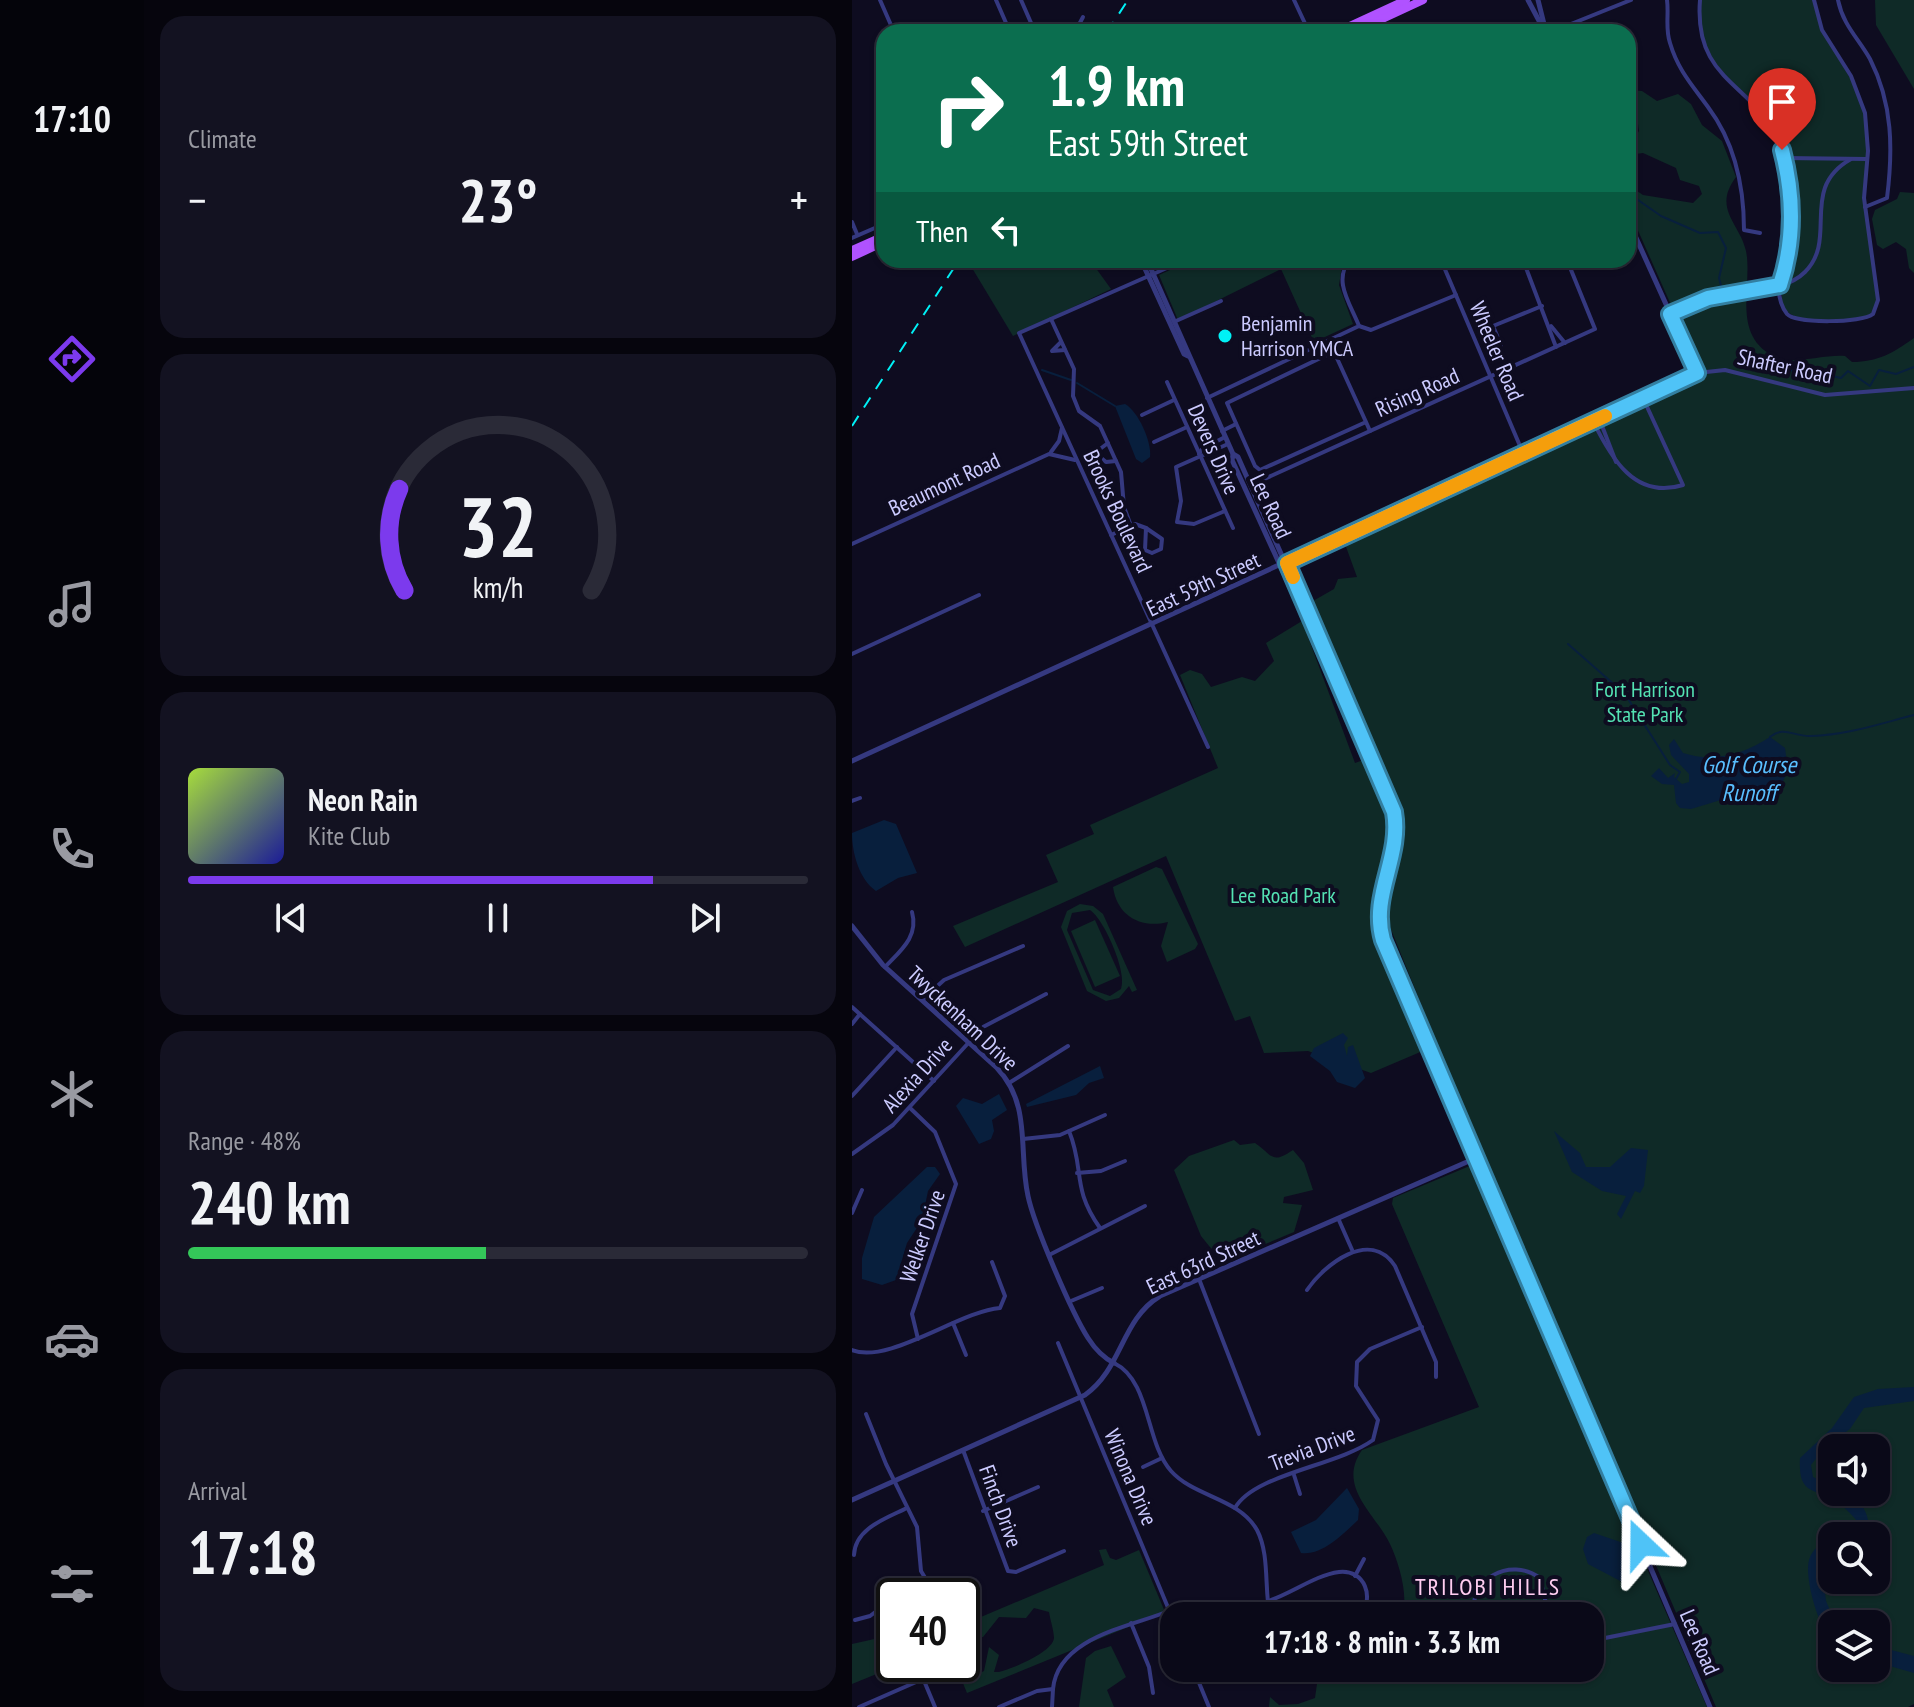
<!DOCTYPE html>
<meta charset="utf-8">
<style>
:root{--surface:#0a0918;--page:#131221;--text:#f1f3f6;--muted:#999aa2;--line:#2a2a37;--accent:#7c3aed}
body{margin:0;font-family:"PT Sans Narrow",sans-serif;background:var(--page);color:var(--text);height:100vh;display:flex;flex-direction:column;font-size:30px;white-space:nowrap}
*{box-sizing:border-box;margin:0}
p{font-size:26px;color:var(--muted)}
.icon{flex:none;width:44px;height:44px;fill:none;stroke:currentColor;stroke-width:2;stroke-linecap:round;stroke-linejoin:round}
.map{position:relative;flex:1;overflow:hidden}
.side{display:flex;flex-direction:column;gap:16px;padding:16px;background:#06050d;width:708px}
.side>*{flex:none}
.top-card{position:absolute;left:24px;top:24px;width:760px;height:244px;border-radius:24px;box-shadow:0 2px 6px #0004,0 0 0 2px var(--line);background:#0b6e4f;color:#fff;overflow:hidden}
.fabs{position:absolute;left:966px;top:1434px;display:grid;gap:16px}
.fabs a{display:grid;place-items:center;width:72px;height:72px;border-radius:16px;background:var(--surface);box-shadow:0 2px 6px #0004,0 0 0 2px var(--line);font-size:40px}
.speed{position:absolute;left:24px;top:1578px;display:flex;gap:16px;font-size:40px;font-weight:700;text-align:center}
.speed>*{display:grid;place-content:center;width:104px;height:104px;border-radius:50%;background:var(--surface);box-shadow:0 2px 6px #0004,0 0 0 2px var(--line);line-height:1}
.speed .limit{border:4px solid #111;border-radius:12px;background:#fff;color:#111}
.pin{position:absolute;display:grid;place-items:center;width:68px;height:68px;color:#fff;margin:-82px -34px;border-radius:50% 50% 50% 0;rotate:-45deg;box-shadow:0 0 8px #0007}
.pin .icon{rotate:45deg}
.me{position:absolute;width:88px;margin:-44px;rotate:337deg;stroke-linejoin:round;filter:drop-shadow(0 0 6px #0008)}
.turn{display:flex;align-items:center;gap:28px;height:168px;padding:0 40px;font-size:36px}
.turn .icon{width:104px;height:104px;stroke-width:2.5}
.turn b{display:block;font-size:56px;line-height:68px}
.then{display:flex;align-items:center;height:76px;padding:0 40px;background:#0003;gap:16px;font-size:30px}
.big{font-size:60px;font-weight:800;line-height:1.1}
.side .card{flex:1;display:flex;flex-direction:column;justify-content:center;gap:12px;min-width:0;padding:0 28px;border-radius:24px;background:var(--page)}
.side .dial{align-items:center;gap:0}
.dial svg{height:208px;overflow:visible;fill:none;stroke:var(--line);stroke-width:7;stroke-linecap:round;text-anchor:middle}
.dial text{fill:var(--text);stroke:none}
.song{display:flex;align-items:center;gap:24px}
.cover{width:96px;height:96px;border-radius:12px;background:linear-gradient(135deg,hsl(80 70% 55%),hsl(240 70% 35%))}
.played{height:8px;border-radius:4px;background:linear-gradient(90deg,var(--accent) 75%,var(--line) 75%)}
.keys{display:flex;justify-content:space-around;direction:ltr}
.heat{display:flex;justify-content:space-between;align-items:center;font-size:44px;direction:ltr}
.charge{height:12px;border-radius:6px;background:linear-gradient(90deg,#34c759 48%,var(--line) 0)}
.trip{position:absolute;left:308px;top:1602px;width:444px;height:80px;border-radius:24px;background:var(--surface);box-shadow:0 2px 6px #0004,0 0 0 2px var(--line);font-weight:800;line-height:80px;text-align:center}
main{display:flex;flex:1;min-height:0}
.tabs{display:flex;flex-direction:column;width:144px;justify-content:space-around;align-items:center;background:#04040a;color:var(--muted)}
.tabs .icon{width:56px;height:56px}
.tabs .active{color:var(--accent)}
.tabs b{font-size:36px;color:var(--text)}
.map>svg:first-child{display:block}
</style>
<main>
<nav class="tabs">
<b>17:10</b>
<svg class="icon active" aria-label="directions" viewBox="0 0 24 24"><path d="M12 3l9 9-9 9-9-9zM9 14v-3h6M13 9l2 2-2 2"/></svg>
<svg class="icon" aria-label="music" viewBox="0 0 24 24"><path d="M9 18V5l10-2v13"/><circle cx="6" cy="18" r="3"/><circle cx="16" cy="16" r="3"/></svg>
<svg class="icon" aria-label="phone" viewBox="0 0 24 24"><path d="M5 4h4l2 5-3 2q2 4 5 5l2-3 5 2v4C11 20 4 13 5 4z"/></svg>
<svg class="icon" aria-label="climate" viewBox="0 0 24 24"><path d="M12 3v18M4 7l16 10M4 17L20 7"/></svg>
<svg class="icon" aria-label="car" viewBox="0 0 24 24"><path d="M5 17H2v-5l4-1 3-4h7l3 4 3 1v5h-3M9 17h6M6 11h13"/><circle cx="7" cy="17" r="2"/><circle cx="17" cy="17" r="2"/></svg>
<svg class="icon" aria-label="filters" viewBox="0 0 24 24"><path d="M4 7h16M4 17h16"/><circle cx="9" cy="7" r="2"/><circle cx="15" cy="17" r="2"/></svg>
</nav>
<section class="side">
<div class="card"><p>Climate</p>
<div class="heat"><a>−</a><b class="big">23°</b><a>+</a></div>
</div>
<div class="card dial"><svg viewBox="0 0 100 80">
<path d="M14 69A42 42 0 1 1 86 69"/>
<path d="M14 69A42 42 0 0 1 12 30" stroke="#7c3aed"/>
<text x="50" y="56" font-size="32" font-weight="700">32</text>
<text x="50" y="72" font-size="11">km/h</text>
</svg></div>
<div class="card">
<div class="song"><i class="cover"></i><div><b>Neon Rain</b><p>Kite Club</p></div></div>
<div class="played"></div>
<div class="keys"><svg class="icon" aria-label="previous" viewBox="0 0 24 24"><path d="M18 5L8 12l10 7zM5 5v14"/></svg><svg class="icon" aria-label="pause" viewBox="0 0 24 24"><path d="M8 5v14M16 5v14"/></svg><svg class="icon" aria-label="next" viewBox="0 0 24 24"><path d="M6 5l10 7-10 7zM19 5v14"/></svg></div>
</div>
<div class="card"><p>Range · 48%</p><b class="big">240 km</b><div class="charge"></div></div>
<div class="card"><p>Arrival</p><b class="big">17:18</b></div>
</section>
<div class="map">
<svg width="1062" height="1707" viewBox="0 0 1062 1707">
<rect width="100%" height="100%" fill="#0e0c20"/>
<!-- green -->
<g fill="#0f2a27" fill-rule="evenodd">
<path d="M848,0H962L970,30L1008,95L1016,137L1012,198L1025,304L1017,318L952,322L932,310C925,288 934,273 937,250C941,219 940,182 930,152C908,88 841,82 848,0Z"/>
<polygon points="1023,0 1062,0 1062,89 1024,25"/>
<path d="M776,90L790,91L805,101L826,94L839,104L850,125L870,141L884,177C860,209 888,223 894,251C901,285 879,334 921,356C939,366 971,354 993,356L1000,362C1026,362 1041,353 1062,338V1704L1056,1707H864L628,1150L538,927L531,895L547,854L544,805L510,732L461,601L482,589L486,579L505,577L493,544L851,377L776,208V177L782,189L791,195L841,203L850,194L847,186L828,180L824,168L791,153L776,155V114L785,134L787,131L785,117L776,109ZM980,1448H1024V1492H980ZM980,1536H1024V1580H980ZM980,1624H1024V1668H980Z"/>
<polygon points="1048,192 1062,193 1062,273 1057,268 1054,249 1044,242 1031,249 1025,245 1020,219 1023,210 1045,199"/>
<polygon points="119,260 238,260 259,289 161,336 117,263"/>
<polygon points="340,260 491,260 487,285 501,324 462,342 429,269 326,320 307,275"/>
<polygon points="450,621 503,763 514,759 534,803 540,828 538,851 523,896 523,925 573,1050 519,1073 456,1051 412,1053 398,1016 383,1021 314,856 113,947 101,926 206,882 194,855 242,834 238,825 366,768 328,675 338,670 350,674 359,687 390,677 403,681 422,661 414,643"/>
<path d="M304,867L310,869L346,944L343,949L315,962L309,946L316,922C289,929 265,916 261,887Z"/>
<path d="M228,904L241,906L251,914L285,990L280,992L277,986L267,998L254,1001L235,991L209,927L215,911ZM238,910C252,919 276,973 269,989L258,996L241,990L215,930L220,913Z"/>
<polygon points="243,920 268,976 243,987 219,931"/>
<path d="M382,1140L388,1145L403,1143C421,1155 419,1165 441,1150L452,1163L461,1190L432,1197L431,1203L450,1205L442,1232L370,1262L349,1236L322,1170L337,1156Z"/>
<path d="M620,1165L855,1707H417L418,1697L427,1705L446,1704L463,1698L465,1684L475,1668H738V1616H550C557,1596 547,1563 538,1544C524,1514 484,1487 510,1450L627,1407L540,1204L541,1198Z"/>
<path d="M254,1549L258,1558L264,1560L287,1550L313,1612L115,1693L103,1664H110V1625L252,1565L247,1550ZM182,1608L197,1612C198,1619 202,1631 202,1638C201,1652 160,1669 147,1672H142L147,1655L137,1647L132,1671L126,1674L127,1668L113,1650L115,1640L131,1637L147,1617L174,1618Z"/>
<polygon points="27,1638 44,1666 0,1684 0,1644"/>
<polygon points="259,1646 274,1677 255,1690 262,1707 227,1707 234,1658 243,1651"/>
</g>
<!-- water -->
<g fill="#081f3d">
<path d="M273,404C286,411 300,442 298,457L290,463L284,459L263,406Z"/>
<path d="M918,737L933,748L936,770L926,793C903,797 906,811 879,797L839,809L828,808L824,803L822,785L810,784L799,776L807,768L816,778L823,773L822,777L830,784L837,782V774L819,755L817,745L822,739L831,753C862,763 892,754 918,737Z"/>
<path d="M32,820L44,824L65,873L46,878L24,891C7,879 0,853 0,833Z"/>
<polygon points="491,1033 496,1038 492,1045 495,1056 496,1047 501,1045 513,1078 503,1088 485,1082 478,1071 458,1056 462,1048"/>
<polygon points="248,1066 252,1078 237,1083 224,1095 175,1107 174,1104"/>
<polygon points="147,1094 155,1110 140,1120 142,1131 139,1139 127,1144 104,1106 111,1098 130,1104"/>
<polygon points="702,1131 728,1153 734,1167 758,1167 779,1148 796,1150 792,1186 788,1193 783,1191 769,1219 765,1214 774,1196 750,1191 720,1172"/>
<polygon points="75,1167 83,1167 88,1174 76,1191 70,1220 55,1243 44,1280 30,1285 10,1279 10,1258 22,1217"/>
<path d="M1062,1387V1401L1012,1408L998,1429L974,1446L959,1465L961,1477L980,1485V1492H997C1011,1505 1021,1517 1014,1536H984L1005,1529L1007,1523C1000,1515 991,1505 982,1500C960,1488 946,1494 948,1458L980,1428L1002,1397L1026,1389Z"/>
<path d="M495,1488L507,1509L506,1520C491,1534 470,1556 449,1553L439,1532L464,1520Z"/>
<polygon points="742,1533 783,1547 789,1564 774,1584 736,1564 731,1549 735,1537"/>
<path d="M980,1538V1553L970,1567L974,1601L984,1624H980V1641C967,1629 952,1578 957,1560C960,1549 970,1542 980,1538Z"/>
<polygon points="1024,1646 1062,1656 1062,1673 1024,1662"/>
</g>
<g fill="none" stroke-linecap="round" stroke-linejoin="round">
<!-- stream -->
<g stroke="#081f3d" stroke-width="2">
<polyline points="776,193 809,216 848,233 866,232 874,248 867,278 873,301"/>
<polyline points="889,350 907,367 946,371 967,381 978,381 980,376 989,378 996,371 1018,386 1027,370 1044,374 1062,367"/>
<polyline points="190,370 219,380"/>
<polyline points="225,383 263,406"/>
<polyline points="716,644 773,694 818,765 828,772 824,779"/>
<path d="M918,737C932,725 942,737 959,736C995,735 1027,724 1062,715"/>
</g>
<!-- minor -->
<g stroke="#353980" stroke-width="4">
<polyline points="28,0 42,32"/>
<polyline points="144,0 158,32"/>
<polyline points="169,0 183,32"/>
<polyline points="442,0 457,32"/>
<path d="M815,0C817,14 813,29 818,43C826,70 840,85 856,107C883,143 892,186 892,230L908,233"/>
<path d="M848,0C841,88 911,83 931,153C940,187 942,221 936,256C934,267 927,280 927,291C927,298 930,308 935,314C944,324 1010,323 1021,314L1026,300L1012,198L1016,151L1013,113L999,76L970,30L962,0"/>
<path d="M986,0C991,25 1006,38 1018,59C1041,104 1041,150 1035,198L1013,207"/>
<polyline points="223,32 231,17"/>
<polyline points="699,32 779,0"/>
<polyline points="932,158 1015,159"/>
<polyline points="0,222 5,234"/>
<polyline points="0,238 32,224"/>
<polyline points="333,260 167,333 356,747"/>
<polyline points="589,260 671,453"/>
<polyline points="671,260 704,347"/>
<polyline points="693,261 695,260"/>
<polyline points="695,266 708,260"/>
<path d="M818,314C831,309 844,301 858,298C887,291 931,294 953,272C987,238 946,189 999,159"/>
<polyline points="199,319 222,369 221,396 227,411 248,426 269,472 272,507 279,526"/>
<polyline points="324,321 369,301"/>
<polyline points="507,326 519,330 604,295"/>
<polyline points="699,326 713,343"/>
<polyline points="209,342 200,351 213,350"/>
<polyline points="649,345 641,326 690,306"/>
<polyline points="845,373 873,370 973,395 1062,388"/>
<polyline points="315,382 381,528"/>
<path d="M355,398L507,326C499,305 480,280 498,260"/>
<polyline points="290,415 322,400"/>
<polyline points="747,418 764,462"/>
<path d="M741,421C759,458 783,500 831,485L791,398"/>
<polyline points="514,422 408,470 403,466 375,403 479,353 484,356 514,422 518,431"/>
<polyline points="370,431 384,424"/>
<polyline points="302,442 335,427"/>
<polyline points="256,443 248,449 248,457 254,462 264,461"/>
<polyline points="199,452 207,441 210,428"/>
<polyline points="347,454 350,449 373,437"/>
<polyline points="399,485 743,329 715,260"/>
<polyline points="373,511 342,524 325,522 329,501 324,467 376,444"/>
<polygon points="294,528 310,539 309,549 300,553 293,550"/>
<polyline points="259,535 283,524 294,528"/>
<polyline points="0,544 197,454 223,460"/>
<polyline points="0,654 127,595"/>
<polyline points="0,801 8,798"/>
<path d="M33,967C48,951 67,937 60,912"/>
<polyline points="70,1000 92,980 171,946"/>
<polyline points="0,1007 82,1081"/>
<polyline points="0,1024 8,1014"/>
<polyline points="157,1083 216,1046"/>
<polyline points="0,1096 45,1047"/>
<polyline points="58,1108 83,1132 104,1184 60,1314 66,1339"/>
<path d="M217,1131C233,1170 219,1187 248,1228"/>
<polyline points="171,1139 208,1135 253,1115"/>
<polyline points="0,1154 41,1125 131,1027 194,994"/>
<polyline points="225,1173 249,1171 273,1161"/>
<polyline points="0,1213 10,1190"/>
<polyline points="486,1218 501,1252"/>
<polyline points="199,1254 293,1206"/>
<polyline points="347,1279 407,1434"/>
<path d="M455,1290C472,1265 518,1228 543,1266L584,1362V1377"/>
<polyline points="219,1301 250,1288"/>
<polyline points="101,1323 114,1355"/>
<polyline points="206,1343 322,1622"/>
<path d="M0,1350C36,1365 108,1311 148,1308L153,1296L140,1262"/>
<path d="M262,1363C299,1381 293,1442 319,1471C342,1497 387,1498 405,1530C418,1555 412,1589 418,1616"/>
<polyline points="14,1414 34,1464 65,1527 69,1571 84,1596"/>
<polyline points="111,1450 156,1571 164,1572 212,1551"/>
<polyline points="291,1467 310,1458"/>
<polyline points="442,1475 448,1494"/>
<path d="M383,1508C402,1474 485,1466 521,1440L526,1420L504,1386L505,1362L518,1349L570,1327"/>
<polyline points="131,1511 186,1487"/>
<path d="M2,1555C3,1528 35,1518 55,1508"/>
<polyline points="503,1576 512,1559"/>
<polyline points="45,1596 73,1581"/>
<path d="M416,1601C439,1594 463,1575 487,1572C513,1569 523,1598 508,1616"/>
<polyline points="31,1608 42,1621"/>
<path d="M622,1616C616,1579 658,1556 688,1578L697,1616"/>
<polyline points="3,1620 18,1616 42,1598"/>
<polyline points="279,1623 297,1667 301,1693"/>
<polyline points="738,1641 823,1624"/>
<polyline points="65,1664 83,1707"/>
<polyline points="341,1668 357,1707"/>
<polyline points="440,1668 442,1674"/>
<polyline points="7,1707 71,1679"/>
<path d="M147,1707L185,1691L201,1689C206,1637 278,1627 317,1611"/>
<polyline points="200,1707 201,1689"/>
</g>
<!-- tertiary -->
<g stroke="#353980" stroke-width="5">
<polyline points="676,0 693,32"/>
<polyline points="686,0 694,32"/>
<polyline points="289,260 332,354 336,356"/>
<path d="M295,260L381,454L386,457L538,799C556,852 517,888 531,940L858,1707"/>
<polyline points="381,455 380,460 464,644 473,655"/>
<polyline points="0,761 845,373 776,220"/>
<path d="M0,926L31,965L145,1068C180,1105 166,1151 176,1196C182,1225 220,1313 236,1338C243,1349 250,1357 262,1363"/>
<path d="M0,1500L233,1395C270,1369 269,1320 308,1296L624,1158"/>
</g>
<!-- primary -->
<g stroke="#b052ff" stroke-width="8">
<polyline points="485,32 554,0"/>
<polyline points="502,32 571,0"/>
<polyline points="0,250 32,236"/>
<polyline points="0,257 32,242"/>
</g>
<!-- rail -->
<g stroke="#00f1f6" stroke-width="2" stroke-dasharray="12 10" stroke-linecap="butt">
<polyline points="255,32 276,0"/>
<polyline points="0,426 107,260"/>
</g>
</g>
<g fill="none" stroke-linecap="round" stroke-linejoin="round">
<!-- route casing -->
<g stroke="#337fa1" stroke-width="20">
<path id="route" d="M789,1544L531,940C518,895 550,857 542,812L435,563L845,373L818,314L856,298L928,285C943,240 942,196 930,150"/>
</g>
<!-- route -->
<use href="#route" stroke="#4fc3f7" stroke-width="14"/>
<!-- slow -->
<polyline stroke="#f59e0b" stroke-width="14" points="441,577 435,563 753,416"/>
</g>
<!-- markers -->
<circle fill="#00f1f6" stroke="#0e0c20" stroke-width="3" cx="373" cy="336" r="8"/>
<g text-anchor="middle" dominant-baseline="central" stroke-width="8" stroke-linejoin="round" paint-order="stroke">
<!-- poi labels -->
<g font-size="22" fill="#cccbff" stroke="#0e0c20" text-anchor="start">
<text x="389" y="323">Benjamin<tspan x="389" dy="25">Harrison YMCA</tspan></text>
</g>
<!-- street labels -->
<g font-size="22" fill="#cccbff" stroke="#0e0c20">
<text transform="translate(645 351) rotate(67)">Wheeler Road</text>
<text transform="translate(933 366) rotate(12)">Shafter Road</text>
<text transform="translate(565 392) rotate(-24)">Rising Road</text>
<text transform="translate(362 449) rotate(66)">Devers Drive</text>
<text transform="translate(92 484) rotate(-25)">Beaumont Road</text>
<text transform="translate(419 506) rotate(65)">Lee Road</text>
<text transform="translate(266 511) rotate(65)">Brooks Boulevard</text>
<text transform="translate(351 584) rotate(-25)">East 59th Street</text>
<text transform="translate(111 1018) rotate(43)">Twyckenham Drive</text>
<text transform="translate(65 1075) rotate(-48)">Alexia Drive</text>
<text transform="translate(70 1236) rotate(-71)">Welker Drive</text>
<text transform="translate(351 1262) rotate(-25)">East 63rd Street</text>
<text transform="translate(460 1448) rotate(-21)">Trevia Drive</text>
<text transform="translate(279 1477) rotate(67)">Winona Drive</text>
<text transform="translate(149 1506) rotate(70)">Finch Drive</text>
<text transform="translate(848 1642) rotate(67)">Lee Road</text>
</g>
<!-- park labels -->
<g font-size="22" fill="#54e2b3" stroke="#0e0c20">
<text x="793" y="689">Fort Harrison<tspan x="793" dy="25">State Park</tspan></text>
<text x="431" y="895">Lee Road Park</text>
</g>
<!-- water labels -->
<g font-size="24" font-style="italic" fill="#59bfff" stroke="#0e0c20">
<text x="897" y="764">Golf Course<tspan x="897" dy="28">Runoff</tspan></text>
</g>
<!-- neighbourhood labels -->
<g font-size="24" letter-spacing="2" fill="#ffcdf1" stroke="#0e0c20">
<text x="636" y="1586">TRILOBI HILLS</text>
</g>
</g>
</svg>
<div class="fabs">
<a><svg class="icon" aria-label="sound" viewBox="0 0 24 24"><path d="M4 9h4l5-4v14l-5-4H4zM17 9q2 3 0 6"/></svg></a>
<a><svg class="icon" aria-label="search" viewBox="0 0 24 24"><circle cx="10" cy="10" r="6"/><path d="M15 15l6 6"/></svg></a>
<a><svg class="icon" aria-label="layers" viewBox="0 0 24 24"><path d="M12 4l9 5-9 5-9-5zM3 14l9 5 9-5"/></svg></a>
</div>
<div class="speed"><div class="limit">40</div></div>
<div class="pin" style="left:930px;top:150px;background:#d93025"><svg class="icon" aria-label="arrive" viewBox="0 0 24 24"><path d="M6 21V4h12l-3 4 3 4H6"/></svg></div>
<svg class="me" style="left:789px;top:1544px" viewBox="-20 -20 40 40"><path d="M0-17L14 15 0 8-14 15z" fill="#4fc3f7" stroke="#fff" stroke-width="4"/></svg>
<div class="trip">17:18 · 8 min · 3.3 km</div>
<div class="top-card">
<div class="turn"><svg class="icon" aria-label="right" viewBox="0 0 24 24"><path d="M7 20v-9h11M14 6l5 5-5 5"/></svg><div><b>1.9 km</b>East 59th Street</div></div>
<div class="then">Then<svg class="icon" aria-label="left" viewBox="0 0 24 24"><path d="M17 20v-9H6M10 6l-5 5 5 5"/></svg></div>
</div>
</div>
</main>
